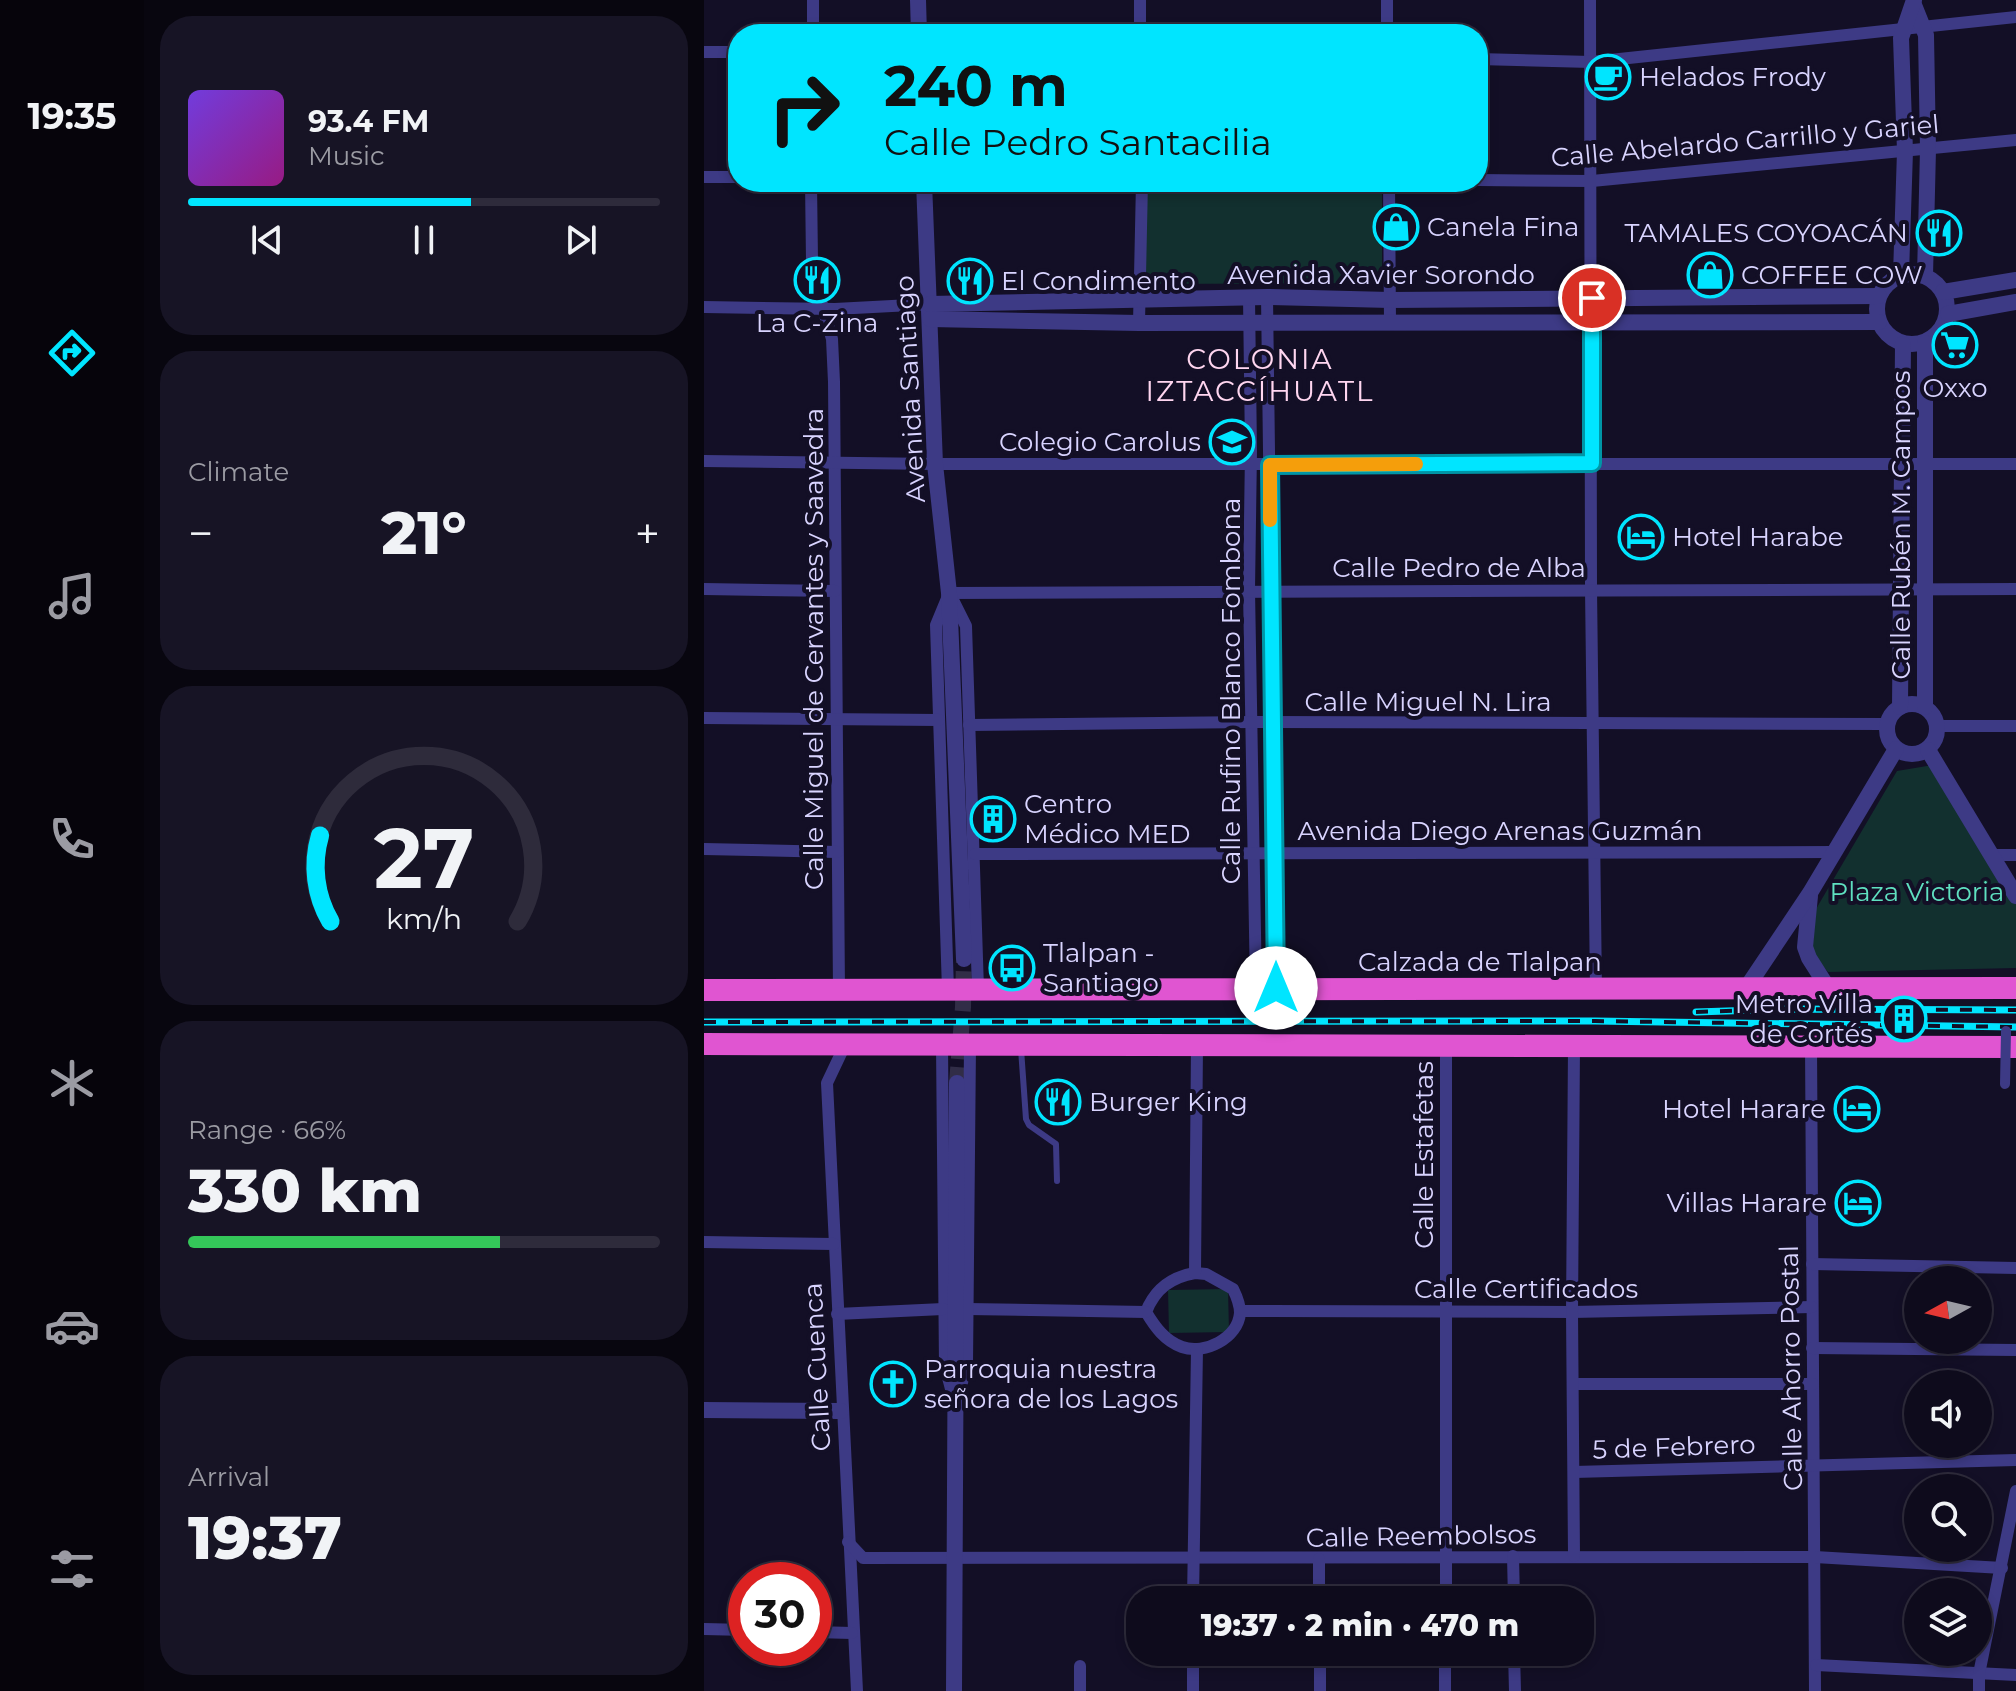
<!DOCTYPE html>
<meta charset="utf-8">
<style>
:root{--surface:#0e0b1c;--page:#171425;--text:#f1f3f6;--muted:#9b9ba3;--line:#2e2b3b;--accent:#00e5ff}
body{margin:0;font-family:Montserrat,sans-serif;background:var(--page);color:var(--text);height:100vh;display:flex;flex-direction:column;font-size:30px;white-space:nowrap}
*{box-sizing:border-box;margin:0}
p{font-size:26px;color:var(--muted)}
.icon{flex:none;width:44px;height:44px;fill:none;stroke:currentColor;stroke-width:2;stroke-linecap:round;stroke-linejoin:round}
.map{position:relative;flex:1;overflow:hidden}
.drawer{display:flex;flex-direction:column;gap:16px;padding:16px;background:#08060f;width:560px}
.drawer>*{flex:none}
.guide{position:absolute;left:24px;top:24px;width:760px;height:168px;border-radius:32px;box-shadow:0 4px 12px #0003,0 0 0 2px var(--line);background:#00e5ff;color:#111;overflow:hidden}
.needle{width:52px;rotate:262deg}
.tools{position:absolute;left:1200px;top:1266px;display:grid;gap:16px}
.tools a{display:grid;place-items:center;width:88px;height:88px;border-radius:50%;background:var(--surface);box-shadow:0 4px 12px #0003,0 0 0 2px var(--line);font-size:40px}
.speed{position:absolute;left:24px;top:1562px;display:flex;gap:16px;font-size:40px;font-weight:700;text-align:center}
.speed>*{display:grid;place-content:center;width:104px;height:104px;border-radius:50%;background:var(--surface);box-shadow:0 4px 12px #0003,0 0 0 2px var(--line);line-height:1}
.speed .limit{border:12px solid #d22;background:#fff;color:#111}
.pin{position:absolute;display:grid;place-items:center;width:68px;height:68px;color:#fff;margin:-34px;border:4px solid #fff;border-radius:50%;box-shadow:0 2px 8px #0007}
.me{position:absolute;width:88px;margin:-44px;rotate:0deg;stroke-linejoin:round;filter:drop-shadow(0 0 6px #0008)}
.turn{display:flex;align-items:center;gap:28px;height:168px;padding:0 24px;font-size:36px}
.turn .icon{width:104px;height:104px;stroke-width:2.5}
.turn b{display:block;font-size:56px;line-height:68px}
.big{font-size:60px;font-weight:800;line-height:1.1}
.drawer .tile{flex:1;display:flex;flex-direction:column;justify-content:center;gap:12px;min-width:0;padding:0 28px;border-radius:32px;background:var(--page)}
.drawer .dial{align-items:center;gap:0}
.dial svg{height:208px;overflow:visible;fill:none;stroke:var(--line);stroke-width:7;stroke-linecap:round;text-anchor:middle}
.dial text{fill:var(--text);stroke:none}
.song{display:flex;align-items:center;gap:24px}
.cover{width:96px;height:96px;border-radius:12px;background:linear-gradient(135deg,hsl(260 70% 55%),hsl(310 70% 35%))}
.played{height:8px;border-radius:4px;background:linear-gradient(90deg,var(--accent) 60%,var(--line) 60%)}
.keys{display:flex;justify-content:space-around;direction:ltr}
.heat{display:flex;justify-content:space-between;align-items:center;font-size:44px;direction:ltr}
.charge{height:12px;border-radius:6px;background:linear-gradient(90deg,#34c759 66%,var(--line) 0)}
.trip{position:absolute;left:422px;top:1586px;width:468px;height:80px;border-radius:32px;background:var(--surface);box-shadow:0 4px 12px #0003,0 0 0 2px var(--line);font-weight:800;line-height:80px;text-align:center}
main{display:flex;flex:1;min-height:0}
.menu{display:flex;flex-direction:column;width:144px;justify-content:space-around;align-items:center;background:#06040b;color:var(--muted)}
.menu .icon{width:56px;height:56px}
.menu .selected{color:var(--accent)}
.menu b{font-size:36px;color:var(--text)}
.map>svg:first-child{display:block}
</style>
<main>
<nav class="menu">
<b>19:35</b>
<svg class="icon selected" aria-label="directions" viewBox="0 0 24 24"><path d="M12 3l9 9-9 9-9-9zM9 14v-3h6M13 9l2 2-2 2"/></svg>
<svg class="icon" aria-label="music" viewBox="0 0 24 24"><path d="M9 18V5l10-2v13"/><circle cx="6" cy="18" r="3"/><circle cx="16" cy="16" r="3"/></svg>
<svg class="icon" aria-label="phone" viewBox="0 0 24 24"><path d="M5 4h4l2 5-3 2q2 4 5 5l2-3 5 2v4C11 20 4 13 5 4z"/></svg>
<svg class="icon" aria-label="climate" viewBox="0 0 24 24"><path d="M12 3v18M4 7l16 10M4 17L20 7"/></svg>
<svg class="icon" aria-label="car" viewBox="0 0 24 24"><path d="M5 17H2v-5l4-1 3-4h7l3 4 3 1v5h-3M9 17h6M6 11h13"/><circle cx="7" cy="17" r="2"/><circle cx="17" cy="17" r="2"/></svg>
<svg class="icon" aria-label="filters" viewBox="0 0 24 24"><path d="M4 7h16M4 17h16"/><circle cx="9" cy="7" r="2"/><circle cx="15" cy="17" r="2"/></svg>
</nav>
<section class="drawer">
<div class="tile">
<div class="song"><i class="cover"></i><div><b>93.4 FM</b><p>Music</p></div></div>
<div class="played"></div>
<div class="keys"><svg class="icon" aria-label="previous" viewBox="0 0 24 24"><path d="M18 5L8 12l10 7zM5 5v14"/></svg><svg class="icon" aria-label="pause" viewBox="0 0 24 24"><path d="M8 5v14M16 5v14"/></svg><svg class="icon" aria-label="next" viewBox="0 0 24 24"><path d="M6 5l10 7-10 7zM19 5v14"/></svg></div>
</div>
<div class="tile"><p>Climate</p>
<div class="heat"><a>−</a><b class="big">21°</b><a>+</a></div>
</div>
<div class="tile dial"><svg viewBox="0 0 100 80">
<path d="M14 69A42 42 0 1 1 86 69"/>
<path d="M14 69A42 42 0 0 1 10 36" stroke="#00e5ff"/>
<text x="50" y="56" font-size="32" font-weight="700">27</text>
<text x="50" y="72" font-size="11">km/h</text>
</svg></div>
<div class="tile"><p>Range · 66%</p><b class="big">330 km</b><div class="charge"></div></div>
<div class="tile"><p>Arrival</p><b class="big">19:37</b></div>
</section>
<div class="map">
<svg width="1312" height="1691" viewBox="0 0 1312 1691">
<rect width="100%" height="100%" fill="#130f26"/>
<!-- green -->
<g fill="#12302f">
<polygon points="532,182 678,182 678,283 442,284 441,189 532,189"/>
<polygon points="1229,765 1312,902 1312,968 1124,972 1108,953 1112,909 1193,771"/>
<polygon points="524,1289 525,1332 465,1333 464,1290"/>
</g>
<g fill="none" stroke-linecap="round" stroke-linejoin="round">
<!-- tertiary-tunnel -->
<polyline stroke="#312d47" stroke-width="16" stroke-dasharray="16 8" stroke-linecap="butt" points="253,1083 259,1007 260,959"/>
<!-- service -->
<polyline stroke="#3d3a85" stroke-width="6" points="317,1049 322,1119 325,1125 352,1144 353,1181"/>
<!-- minor -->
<g stroke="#3d3a85" stroke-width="12">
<polyline points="436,0 436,34"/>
<polyline points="683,0 683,34"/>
<polyline points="886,0 887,589 892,990"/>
<polyline points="109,34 109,0"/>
<polyline points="0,52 34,52"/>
<polyline points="774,59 887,62 1312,17"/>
<polyline points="0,177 34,177"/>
<polyline points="774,180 888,181 1312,140"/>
<polyline points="107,182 108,261 112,284 128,339 130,382 135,991"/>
<polyline points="685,182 686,323"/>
<polyline points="563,297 572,988"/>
<polyline points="545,298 547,451 545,590 552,989"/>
<polyline points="0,307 131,309 226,304"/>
<polyline points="435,323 438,182"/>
<polyline points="0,461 231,464 1312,464"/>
<polyline points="0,589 131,591"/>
<polyline points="245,593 1312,589"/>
<polyline points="244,596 232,625 244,990"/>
<polyline points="247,596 262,626 274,989"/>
<polyline points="0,718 235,720"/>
<polyline points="265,725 549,722 1183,724"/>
<polyline points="1234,726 1312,726"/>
<polyline points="0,849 133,852"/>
<polyline points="271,854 1130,852"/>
<polyline points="1286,855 1312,855"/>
<polyline points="141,1045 123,1083 153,1691"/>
<polyline points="238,1045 241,1366 247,1389"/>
<polyline points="1107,1045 1111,1691"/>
<polyline points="0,1242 130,1244"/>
<polyline points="1108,1264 1312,1268"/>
<path d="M491,1273L502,1274L529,1289C533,1297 536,1304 536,1313C534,1338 501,1355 478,1347C461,1341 451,1327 442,1312C451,1289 467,1277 491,1273Z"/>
<polyline points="491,1273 493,1045"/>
<polyline points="263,1309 442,1312"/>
<polyline points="536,1311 868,1312 1108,1307"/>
<polyline points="133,1314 239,1309"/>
<polyline points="1108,1348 1312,1350"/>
<polyline points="869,1384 1109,1384"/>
<polyline points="256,1389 263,1365 266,1045"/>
<polyline points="870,1472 1312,1460"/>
<polyline points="144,1542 159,1558 1111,1557 1298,1568"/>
<polyline points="809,1556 810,1600"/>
<polyline points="870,1556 868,1312 870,1046"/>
<polyline points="615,1559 615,1600"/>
<polyline points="489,1600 493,1349"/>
<polyline points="742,1600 742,1047"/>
<polyline points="0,1629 42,1630"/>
<polyline points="110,1632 148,1633"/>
<polyline points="489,1652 489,1691"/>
<polyline points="616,1652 616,1691"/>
<polyline points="810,1652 811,1691"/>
<polyline points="1112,1665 1312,1675"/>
<polyline points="376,1666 376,1691"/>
<polyline points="741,1691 741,1652"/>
<polyline points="1275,1691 1275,1674 1312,1491"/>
</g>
<!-- tertiary -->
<g stroke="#3d3a85" stroke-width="16">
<polyline points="214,0 215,34"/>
<polyline points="1210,5 1222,35 1224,149 1221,276"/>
<polyline points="220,182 231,464 245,593 260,959"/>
<circle cx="1208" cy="309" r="35"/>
<polyline points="1197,275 1201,151 1197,38 1210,0"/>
<polyline points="1239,292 1312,280"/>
<polyline points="226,304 563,297 686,300 1175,296"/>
<polyline points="1244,314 1312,302"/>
<polyline points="226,319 435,323 1175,322"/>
<circle cx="1208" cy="729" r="25"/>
<polyline points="1196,707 1199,344"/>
<polyline points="1221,707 1221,343"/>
<polyline points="1224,750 1312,896"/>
<polyline points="1106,896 1101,947 1105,958 1124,988"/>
<polyline points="1041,990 1106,893 1192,749"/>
<polyline points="0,1410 137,1411"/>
<polyline points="250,1691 253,1083"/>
</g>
<!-- trunk -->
<g stroke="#e055d1" stroke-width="22">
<polyline points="0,990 1312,988"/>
<polyline points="0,1044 1312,1047"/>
</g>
<!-- rail casing -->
<g stroke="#00e5ff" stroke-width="7">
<g id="rail">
<polyline points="992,1012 1083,1009 1312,1010"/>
<polyline points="0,1022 891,1021 1312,1027"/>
</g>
</g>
<!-- rail -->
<use href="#rail" stroke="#130f26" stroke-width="4" stroke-dasharray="12" stroke-linecap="butt"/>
<!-- pedestrian-bridge -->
<polyline stroke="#3d3a85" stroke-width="10" points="1301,1084 1302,1031"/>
</g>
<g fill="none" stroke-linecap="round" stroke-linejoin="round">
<!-- route casing -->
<g stroke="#0095a6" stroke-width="20">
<polyline id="route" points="572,988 566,465 888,463 888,298"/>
</g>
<!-- route -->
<use href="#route" stroke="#00e5ff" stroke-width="14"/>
<!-- slow -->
<polyline stroke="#f59e0b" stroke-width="14" points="566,520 566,465 712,464"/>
</g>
<!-- icons -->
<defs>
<g id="cafe-ring" transform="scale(2.3)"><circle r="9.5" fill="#130f26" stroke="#00e5ff" stroke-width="1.5"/><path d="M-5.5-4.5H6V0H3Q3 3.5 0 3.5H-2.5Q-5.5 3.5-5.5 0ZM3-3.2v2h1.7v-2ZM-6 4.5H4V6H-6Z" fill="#00e5ff"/></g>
<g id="shop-ring" transform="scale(2.3)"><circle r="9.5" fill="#130f26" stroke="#00e5ff" stroke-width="1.5"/><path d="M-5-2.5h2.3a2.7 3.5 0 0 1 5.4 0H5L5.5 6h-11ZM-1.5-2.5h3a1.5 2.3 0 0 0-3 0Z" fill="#00e5ff"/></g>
<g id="restaurant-ring" transform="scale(2.3)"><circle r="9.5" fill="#130f26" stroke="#00e5ff" stroke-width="1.5"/><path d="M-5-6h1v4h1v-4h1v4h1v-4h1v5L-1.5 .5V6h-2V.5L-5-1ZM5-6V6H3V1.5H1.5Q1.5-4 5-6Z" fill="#00e5ff"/></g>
<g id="supermarket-ring" transform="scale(2.3)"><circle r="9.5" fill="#130f26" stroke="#00e5ff" stroke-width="1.5"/><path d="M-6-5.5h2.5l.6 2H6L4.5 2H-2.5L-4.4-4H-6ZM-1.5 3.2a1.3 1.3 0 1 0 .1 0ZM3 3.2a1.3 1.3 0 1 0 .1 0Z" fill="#00e5ff"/></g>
<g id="school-ring" transform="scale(2.3)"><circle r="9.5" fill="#130f26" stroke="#00e5ff" stroke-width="1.5"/><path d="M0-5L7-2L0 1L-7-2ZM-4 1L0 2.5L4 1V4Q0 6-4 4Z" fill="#00e5ff"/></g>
<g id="hotel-ring" transform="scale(2.3)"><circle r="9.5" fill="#130f26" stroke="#00e5ff" stroke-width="1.5"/><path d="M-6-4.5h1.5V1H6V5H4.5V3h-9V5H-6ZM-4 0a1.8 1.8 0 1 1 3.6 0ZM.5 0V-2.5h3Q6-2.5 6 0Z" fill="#00e5ff"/></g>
<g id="building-ring" transform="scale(2.3)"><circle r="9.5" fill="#130f26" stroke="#00e5ff" stroke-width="1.5"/><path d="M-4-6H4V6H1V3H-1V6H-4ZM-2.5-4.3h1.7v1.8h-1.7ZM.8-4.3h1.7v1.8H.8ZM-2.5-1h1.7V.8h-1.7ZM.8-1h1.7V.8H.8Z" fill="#00e5ff"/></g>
<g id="bus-ring" transform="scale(2.3)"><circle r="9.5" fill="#130f26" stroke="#00e5ff" stroke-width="1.5"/><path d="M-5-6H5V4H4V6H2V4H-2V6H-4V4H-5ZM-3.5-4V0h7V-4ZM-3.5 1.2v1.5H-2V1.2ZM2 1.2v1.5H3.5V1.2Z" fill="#00e5ff"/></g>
<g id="church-ring" transform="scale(2.3)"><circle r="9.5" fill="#130f26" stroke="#00e5ff" stroke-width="1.5"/><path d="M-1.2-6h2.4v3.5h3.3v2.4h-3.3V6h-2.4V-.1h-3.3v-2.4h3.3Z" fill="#00e5ff"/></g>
</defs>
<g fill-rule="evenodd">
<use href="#cafe-ring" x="904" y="77"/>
<use href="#shop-ring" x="692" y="227"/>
<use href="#restaurant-ring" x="1235" y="233"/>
<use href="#shop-ring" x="1006" y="275"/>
<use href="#restaurant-ring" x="113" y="280"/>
<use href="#restaurant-ring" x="266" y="281"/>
<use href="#supermarket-ring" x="1251" y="345"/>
<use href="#school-ring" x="528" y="442"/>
<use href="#hotel-ring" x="937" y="537"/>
<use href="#building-ring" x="289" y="819"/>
<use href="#bus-ring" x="308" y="968"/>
<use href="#building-ring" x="1200" y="1019"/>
<use href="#restaurant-ring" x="354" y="1102"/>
<use href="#hotel-ring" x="1153" y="1109"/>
<use href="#hotel-ring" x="1154" y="1203"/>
<use href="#church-ring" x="189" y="1384"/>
</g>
<g text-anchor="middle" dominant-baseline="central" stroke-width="8" stroke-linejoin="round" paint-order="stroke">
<!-- poi labels -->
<g font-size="26" fill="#d9d4ff" stroke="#130f26" text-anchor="start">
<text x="935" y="77">Helados Frody</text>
<text x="723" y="227">Canela Fina</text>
<text x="1204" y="233" text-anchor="end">TAMALES COYOACÁN</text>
<text x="1037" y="275">COFFEE COW</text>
<text x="297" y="281">El Condimento</text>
<text x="113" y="323" text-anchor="middle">La C-Zina</text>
<text x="1251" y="388" text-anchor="middle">Oxxo</text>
<text x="497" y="442" text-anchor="end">Colegio Carolus</text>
<text x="968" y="537">Hotel Harabe</text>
<text x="320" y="804">Centro<tspan x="320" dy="30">Médico MED</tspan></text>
<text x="339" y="953">Tlalpan -<tspan x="339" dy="30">Santiago</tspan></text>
<text x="1169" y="1004" text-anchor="end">Metro Villa<tspan x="1169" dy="30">de Cortés</tspan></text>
<text x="385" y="1102">Burger King</text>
<text x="1122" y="1109" text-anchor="end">Hotel Harare</text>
<text x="1123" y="1203" text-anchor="end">Villas Harare</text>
<text x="220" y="1369">Parroquia nuestra<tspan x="220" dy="30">señora de los Lagos</tspan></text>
</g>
<!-- street labels -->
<g font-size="26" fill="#d9d4ff" stroke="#130f26">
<text transform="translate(1041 141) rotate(-5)">Calle Abelardo Carrillo y Gariel</text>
<text x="677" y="275">Avenida Xavier Sorondo</text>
<text transform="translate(206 389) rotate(-93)">Avenida Santiago</text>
<text transform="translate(1197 525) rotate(-90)">Calle Rubén M. Campos</text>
<text x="755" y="568">Calle Pedro de Alba</text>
<text transform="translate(110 649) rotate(-90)">Calle Miguel de Cervantes y Saavedra</text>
<text transform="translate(527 691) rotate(-90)">Calle Rufino Blanco Fombona</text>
<text x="724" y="702">Calle Miguel N. Lira</text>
<text x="796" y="831">Avenida Diego Arenas Guzmán</text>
<text x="776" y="962">Calzada de Tlalpan</text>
<text transform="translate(720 1155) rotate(-90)">Calle Estafetas</text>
<text x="822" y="1289">Calle Certificados</text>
<text transform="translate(113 1367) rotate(-93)">Calle Cuenca</text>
<text transform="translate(1087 1368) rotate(-91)">Calle Ahorro Postal</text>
<text transform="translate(970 1447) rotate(-2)">5 de Febrero</text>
<text transform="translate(717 1536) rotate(-1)">Calle Reembolsos</text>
</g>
<!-- park labels -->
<g font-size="26" fill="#5fe0c0" stroke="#130f26">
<text x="1213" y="892">Plaza Victoria</text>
</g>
<!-- neighbourhood labels -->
<g font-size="28" letter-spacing="2" fill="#ffd6f0" stroke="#130f26">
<text x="556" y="359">COLONIA<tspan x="556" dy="32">IZTACCÍHUATL</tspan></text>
</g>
</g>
</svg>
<div class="tools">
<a><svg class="needle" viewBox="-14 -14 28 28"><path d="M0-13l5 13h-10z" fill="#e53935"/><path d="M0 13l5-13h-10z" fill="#9b9ba3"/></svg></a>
<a><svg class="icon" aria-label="sound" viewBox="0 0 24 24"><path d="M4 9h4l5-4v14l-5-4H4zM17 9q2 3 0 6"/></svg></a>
<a><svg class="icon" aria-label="search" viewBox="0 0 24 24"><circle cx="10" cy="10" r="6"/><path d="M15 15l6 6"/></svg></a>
<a><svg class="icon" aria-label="layers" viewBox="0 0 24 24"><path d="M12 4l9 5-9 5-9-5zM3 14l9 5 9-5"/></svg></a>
</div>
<div class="speed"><div class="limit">30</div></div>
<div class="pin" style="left:888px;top:298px;background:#d93025"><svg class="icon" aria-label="arrive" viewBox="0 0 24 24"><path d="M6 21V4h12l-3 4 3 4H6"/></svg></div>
<svg class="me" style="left:572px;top:988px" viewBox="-20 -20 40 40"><circle r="19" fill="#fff"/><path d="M0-13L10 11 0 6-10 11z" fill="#00e5ff"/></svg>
<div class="trip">19:37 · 2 min · 470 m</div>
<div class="guide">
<div class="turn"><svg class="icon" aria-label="right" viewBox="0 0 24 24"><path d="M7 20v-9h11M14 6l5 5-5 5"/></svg><div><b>240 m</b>Calle Pedro Santacilia</div></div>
</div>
</div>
</main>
